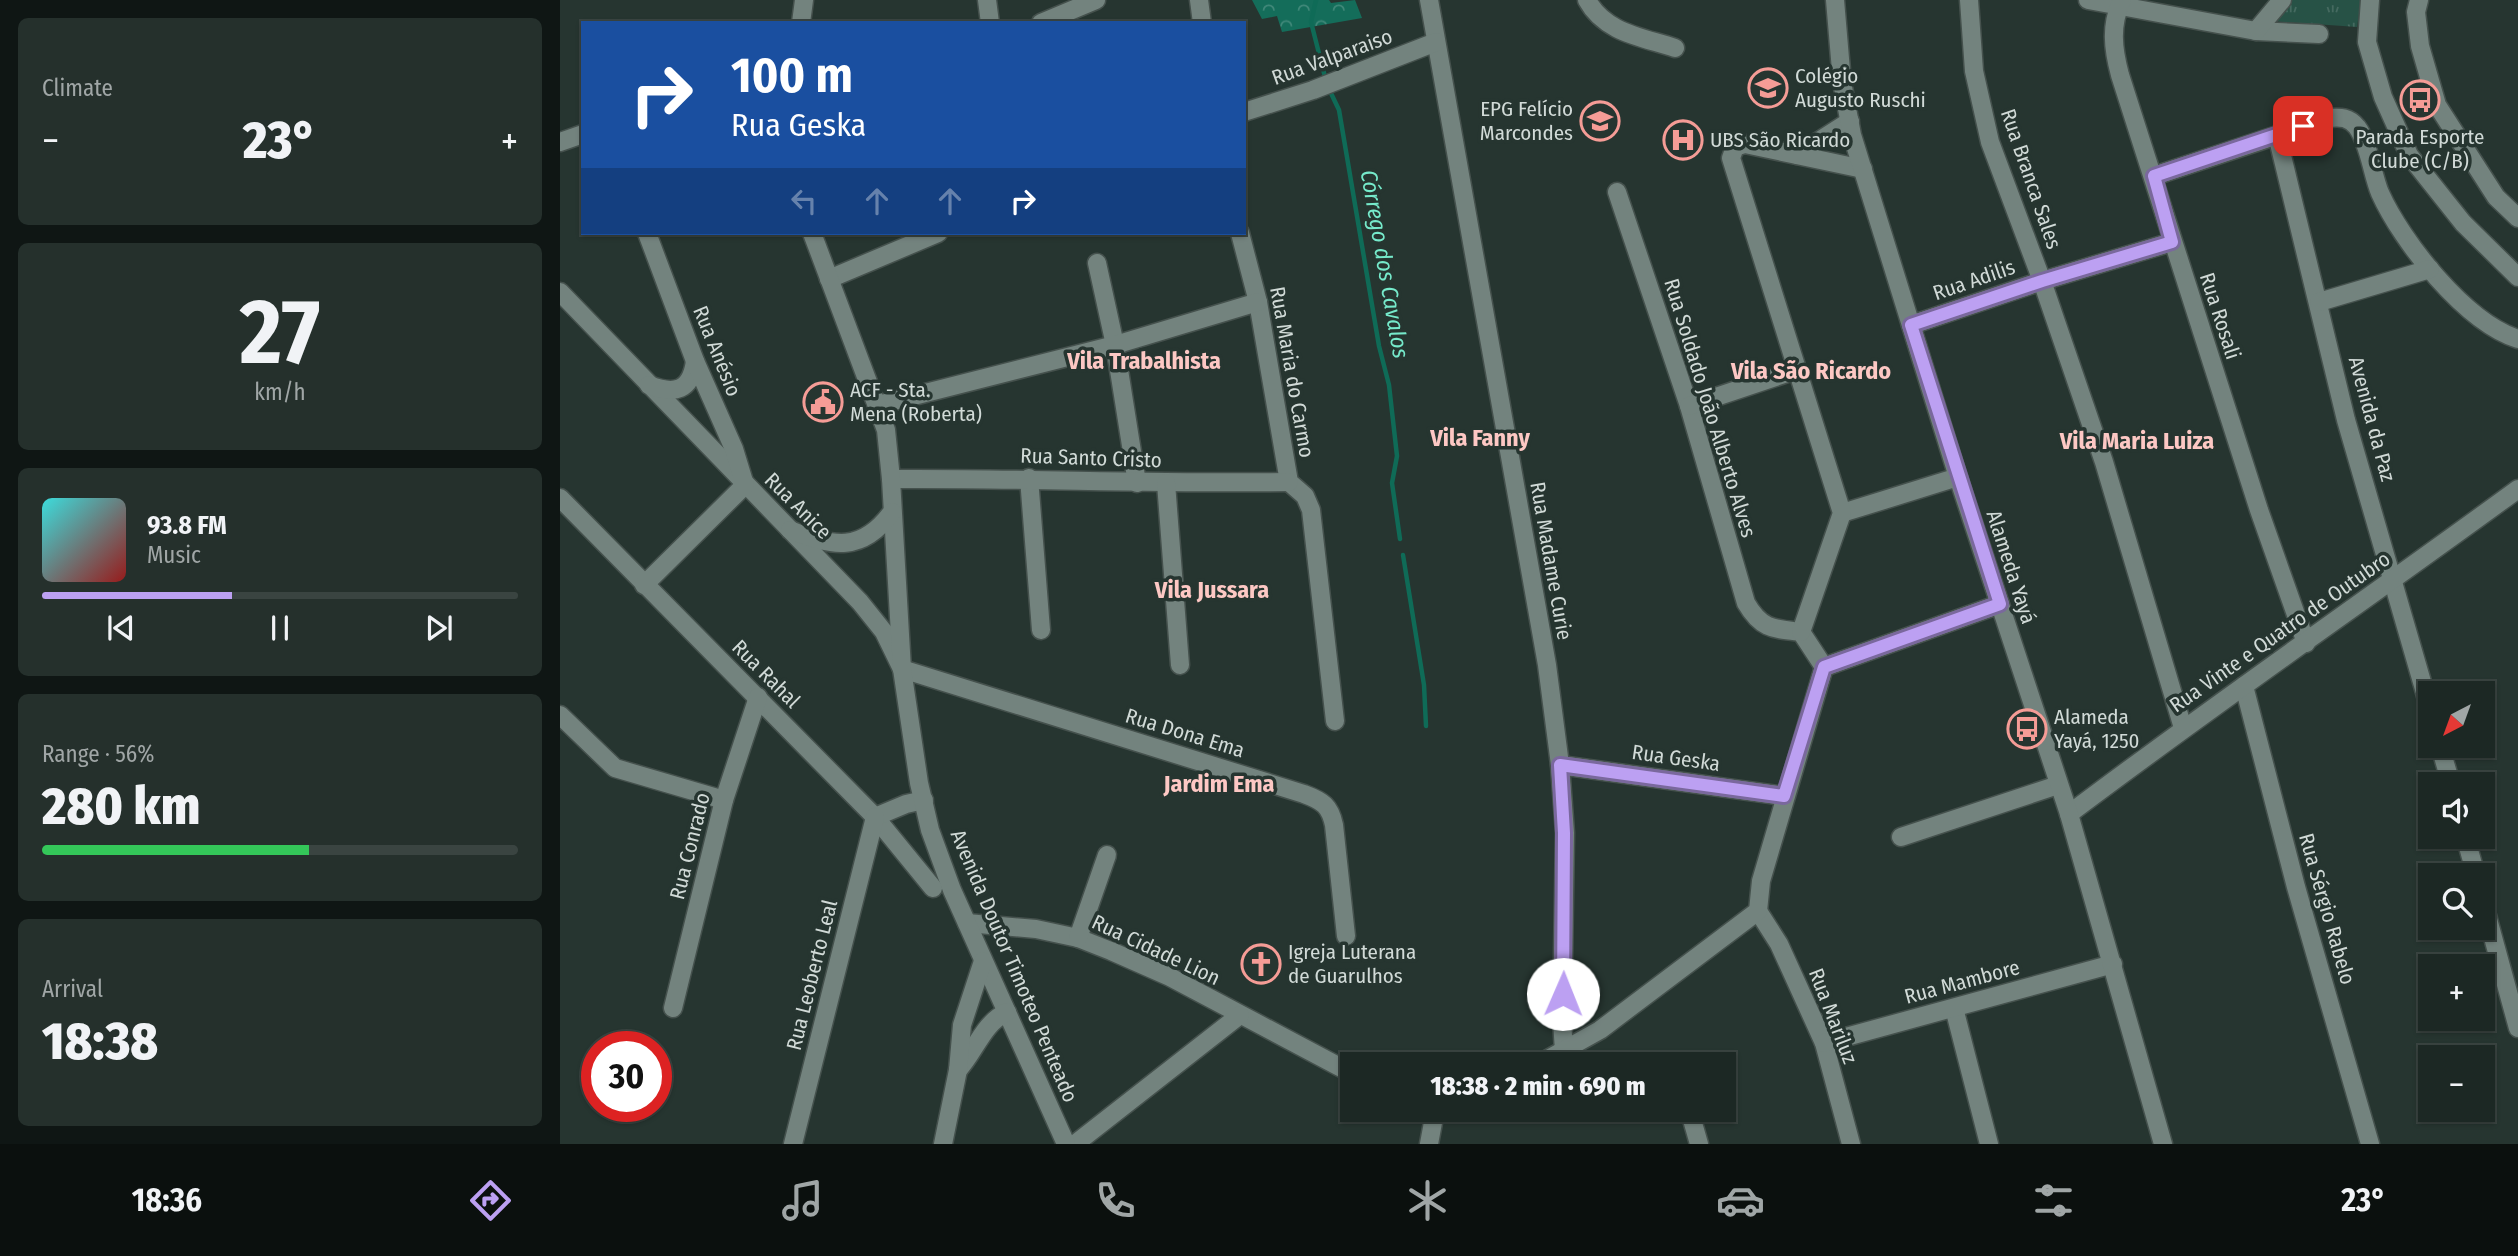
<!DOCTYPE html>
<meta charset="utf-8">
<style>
:root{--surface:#1c2824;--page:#25302c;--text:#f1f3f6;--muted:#a0a6a6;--line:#3a4441;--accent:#bca0f2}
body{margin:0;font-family:"Fira Sans Condensed",sans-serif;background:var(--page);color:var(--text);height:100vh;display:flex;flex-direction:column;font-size:26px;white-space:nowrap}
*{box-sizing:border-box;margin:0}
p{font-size:23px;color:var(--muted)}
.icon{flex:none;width:38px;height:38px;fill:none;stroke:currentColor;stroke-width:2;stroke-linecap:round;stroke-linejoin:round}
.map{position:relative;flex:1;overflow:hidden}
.sheet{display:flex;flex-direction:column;gap:18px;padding:18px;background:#0f1614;width:560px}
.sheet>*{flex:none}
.hud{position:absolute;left:21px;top:21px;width:665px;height:214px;border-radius:0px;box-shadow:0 2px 5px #0004,0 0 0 2px var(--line);background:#1a4fa0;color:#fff;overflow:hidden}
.needle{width:46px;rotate:221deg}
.buttons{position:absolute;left:1858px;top:681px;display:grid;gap:14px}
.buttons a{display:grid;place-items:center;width:77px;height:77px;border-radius:0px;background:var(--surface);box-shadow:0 2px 5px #0004,0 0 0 2px var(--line);font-size:35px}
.speed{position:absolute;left:21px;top:1031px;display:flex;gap:14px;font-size:35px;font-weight:700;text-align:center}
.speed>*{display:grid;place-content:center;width:91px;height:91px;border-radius:50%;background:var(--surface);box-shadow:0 2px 5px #0004,0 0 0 2px var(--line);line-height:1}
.speed .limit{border:10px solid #d22;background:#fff;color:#111}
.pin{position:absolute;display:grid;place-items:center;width:60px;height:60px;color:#fff;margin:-30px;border-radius:14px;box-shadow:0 4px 10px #0006}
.me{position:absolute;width:77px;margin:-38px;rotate:1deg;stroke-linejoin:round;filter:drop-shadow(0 0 5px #0008)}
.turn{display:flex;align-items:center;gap:24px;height:147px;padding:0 35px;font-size:32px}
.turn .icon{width:91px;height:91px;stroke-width:2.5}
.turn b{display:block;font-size:49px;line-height:60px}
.lanes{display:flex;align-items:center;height:66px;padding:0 35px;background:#0003;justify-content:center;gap:35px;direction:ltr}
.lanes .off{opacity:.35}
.big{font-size:52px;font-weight:800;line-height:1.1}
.sheet .tile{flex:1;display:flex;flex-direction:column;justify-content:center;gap:10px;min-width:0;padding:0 24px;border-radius:10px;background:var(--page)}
.sheet .dial{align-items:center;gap:0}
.dial b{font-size:91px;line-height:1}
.song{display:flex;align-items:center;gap:21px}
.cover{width:84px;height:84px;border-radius:10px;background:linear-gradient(135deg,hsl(180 70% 55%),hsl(0 70% 35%))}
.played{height:7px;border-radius:4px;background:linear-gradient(90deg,var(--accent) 40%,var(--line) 40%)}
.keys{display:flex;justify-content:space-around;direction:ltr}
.heat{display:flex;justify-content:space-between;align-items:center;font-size:38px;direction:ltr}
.charge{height:10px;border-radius:5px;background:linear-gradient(90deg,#34c759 56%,var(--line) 0)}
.trip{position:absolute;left:780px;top:1052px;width:396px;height:70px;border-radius:0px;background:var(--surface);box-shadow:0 2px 5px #0004,0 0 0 2px var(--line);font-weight:800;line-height:70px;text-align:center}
.menu{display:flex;height:112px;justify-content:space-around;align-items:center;background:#0b100e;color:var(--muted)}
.menu .icon{width:49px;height:49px}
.menu .selected{color:var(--accent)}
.menu b{font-size:32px;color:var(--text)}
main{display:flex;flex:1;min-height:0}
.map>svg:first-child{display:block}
</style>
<main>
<section class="sheet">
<div class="tile"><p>Climate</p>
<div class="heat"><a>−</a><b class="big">23°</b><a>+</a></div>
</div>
<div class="tile dial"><b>27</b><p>km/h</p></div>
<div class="tile">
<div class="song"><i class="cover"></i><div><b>93.8 FM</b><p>Music</p></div></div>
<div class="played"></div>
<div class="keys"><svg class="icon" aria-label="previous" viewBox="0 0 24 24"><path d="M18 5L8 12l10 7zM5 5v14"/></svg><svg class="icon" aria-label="pause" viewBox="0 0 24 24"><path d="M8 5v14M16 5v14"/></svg><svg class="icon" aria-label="next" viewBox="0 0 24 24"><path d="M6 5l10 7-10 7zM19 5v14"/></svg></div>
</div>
<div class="tile"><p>Range · 56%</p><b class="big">280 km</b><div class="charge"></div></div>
<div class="tile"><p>Arrival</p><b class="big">18:38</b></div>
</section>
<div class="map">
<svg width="1958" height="1144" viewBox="0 0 1958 1144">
<defs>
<pattern id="grass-tufts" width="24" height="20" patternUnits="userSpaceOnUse" patternTransform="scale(1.75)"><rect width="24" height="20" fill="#275246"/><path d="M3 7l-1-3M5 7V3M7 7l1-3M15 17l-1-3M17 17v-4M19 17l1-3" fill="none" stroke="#456a60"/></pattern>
<pattern id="forest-crowns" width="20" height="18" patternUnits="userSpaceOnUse" patternTransform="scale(1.75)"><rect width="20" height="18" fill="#146d5a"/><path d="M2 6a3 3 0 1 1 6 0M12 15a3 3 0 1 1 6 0" fill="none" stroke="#408879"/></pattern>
</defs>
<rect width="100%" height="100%" fill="#263530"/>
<!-- grass -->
<polygon fill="url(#grass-tufts)" points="1731,0 1801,0 1797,27 1710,21"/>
<!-- forest -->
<polygon fill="url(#forest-crowns)" points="692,0 769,0 771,3 795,0 802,18 722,32 717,16 702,19"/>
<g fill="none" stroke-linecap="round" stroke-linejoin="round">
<!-- stream -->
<g stroke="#0f6b57" stroke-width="4.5">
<polyline points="756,0 751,22 766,81"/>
<polyline points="769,89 779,110 819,346 829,385 837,456 832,483 840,539"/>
<polyline points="843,555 864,685 866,726"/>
</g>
<!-- minor casing -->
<g stroke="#45514d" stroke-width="21">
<g id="minor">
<polyline points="427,0 430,23"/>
<polyline points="639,0 642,23"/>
<polyline points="869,0 987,665 1000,765 1005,833 1002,1021 1004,1051"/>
<path d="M1027,0C1045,33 1082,37 1115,48"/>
<polyline points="1409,0 1414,71 1430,142 1482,281 1544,462 1623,728"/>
<polyline points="1528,0 1696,31 1759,34"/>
<path d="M1562,0C1550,25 1553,49 1560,75L1699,510L1746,643"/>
<polyline points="481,23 536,0"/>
<polyline points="1696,31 1722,0"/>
<polyline points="684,112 753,90 876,42"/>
<polyline points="1717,135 1786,420 1871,713"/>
<polyline points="0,142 23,134"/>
<polyline points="1237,155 1290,121"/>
<path d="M1594,176L1769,118C1781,117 1789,117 1797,127C1809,143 1812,174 1820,193C1842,242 1905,322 1958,339"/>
<path d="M1057,192L1129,406L1186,603C1201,629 1213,629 1241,632L1264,667"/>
<polyline points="680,233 698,302 729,482 745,496 751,510 775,721"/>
<polyline points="537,263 555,345 577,483"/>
<polyline points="269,279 378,233"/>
<path d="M0,292L300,602L324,632L342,669L744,794C763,801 770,806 774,825L786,936"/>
<polyline points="1759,302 1870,269"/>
<polyline points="1351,325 1482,281 1612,242"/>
<path d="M89,385C115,395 131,391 135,361"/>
<polyline points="318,405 555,345 698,302"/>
<polyline points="1129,406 1236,370"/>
<polyline points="469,478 481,630"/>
<path d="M331,479C464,478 596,484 729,482"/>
<polyline points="606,483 620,665"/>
<polyline points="0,498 315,817 373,888"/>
<polyline points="1282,513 1398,477"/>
<polyline points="84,585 185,485 174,449 135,361 87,233"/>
<polyline points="1241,632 1282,513 1171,158 1175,147 1185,144 1303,169"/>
<polyline points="1264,667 1440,604"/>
<polyline points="1684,686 1736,887 1810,1144"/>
<polyline points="0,715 55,768 164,800"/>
<polyline points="1880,746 1891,784"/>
<polyline points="1000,765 1225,796"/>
<path d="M1509,814C1656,703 1809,598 1958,489"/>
<polyline points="315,817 346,804 364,800"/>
<polyline points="1905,836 1916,875"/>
<polyline points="1341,837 1498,785"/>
<polyline points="1923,901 1958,1028"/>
<polyline points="1198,911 1219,944 1264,1043 1291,1144"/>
<polyline points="407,923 476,929 518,938 551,951 610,977 793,1074"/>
<polyline points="518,938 547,855"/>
<polyline points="113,1008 164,800 198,697"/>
<polyline points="1394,1008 1429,1144"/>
<polyline points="1264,1043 1553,964"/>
<polyline points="979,1064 1040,1030 1198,911 1201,881 1264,667"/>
<polyline points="1131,1116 1139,1144"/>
<polyline points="233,1144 315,817"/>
<polyline points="515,1144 680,1015"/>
<polyline points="869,1144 874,1117"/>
</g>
</g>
<!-- tertiary casing -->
<g stroke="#45514d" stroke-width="21">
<polyline id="tertiary" points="1275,0 1282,82 1292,135 1398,477 1509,814 1603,1144"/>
</g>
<!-- secondary casing -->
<g stroke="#45514d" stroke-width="21">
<g id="secondary">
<polyline points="1810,0 1807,42 1823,97 1849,155 1903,223 1958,277"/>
<polyline points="1859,0 1856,12 1860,46 1877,105 1936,197 1958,218"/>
<polyline points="241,23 244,0"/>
<polyline points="252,233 326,430 331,479 342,669 359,783 370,830 392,890 506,1144"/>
<path d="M230,530C273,547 302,553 332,512"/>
<path d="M398,1070C415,1052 423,1023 447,1012"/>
<polyline points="383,1144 398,1070 402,1025 423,961"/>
</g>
</g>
<!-- minor -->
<use href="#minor" stroke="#73837e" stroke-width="18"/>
<!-- tertiary -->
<use href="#tertiary" stroke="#73837e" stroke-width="18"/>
<!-- secondary -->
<use href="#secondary" stroke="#73837e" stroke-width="18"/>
</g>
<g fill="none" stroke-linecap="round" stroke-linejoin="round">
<!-- route casing -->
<g stroke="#7a689d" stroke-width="18">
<polyline id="route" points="1003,994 1004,833 1000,765 1224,796 1264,667 1440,604 1351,325 1482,281 1612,242 1594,176 1743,126"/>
</g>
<!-- route -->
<use href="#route" stroke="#bca0f2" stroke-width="12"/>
</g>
<!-- icons -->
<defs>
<g id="school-ring" transform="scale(2.0125)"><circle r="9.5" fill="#263530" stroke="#f59c96" stroke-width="1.5"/><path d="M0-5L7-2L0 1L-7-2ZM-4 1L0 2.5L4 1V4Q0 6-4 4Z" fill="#f59c96"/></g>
<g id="bus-ring" transform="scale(2.0125)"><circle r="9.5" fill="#263530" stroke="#f59c96" stroke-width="1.5"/><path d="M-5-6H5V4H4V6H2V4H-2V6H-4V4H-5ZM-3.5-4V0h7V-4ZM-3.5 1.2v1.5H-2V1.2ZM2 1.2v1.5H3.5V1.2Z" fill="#f59c96"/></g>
<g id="hospital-ring" transform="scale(2.0125)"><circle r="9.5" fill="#263530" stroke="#f59c96" stroke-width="1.5"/><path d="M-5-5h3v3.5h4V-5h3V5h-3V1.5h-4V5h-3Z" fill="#f59c96"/></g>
<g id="civic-ring" transform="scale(2.0125)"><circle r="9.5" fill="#263530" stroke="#f59c96" stroke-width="1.5"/><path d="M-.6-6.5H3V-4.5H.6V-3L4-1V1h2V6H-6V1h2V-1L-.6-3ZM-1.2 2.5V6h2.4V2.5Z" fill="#f59c96"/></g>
<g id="church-ring" transform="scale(2.0125)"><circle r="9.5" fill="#263530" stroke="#f59c96" stroke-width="1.5"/><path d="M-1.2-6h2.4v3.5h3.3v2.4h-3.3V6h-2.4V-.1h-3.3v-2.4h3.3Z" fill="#f59c96"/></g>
</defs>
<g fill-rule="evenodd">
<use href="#school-ring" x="1208" y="88"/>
<use href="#bus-ring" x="1860" y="100"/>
<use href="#school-ring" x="1040" y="121"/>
<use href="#hospital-ring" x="1123" y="140"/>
<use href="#civic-ring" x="263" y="402"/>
<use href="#bus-ring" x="1467" y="729"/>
<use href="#church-ring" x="701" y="964"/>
</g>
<g text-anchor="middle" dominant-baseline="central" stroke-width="7" stroke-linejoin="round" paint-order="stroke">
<!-- street labels -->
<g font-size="21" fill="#d1dad7" stroke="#263530">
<text transform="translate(772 57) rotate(-20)">Rua Valparaiso</text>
<text transform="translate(1471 179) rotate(71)">Rua Branca Sales</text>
<text transform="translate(1414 280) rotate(-19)">Rua Adilis</text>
<text transform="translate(1660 316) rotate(72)">Rua Rosali</text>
<text transform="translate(157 351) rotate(68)">Rua Anésio</text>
<text transform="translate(732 372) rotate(80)">Rua Maria do Carmo</text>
<text transform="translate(1150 408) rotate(73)">Rua Soldado João Alberto Alves</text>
<text transform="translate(1812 419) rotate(75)">Avenida da Paz</text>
<text transform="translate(531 458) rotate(2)">Rua Santo Cristo</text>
<text transform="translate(238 506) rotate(45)">Rua Anice</text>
<text transform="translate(991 561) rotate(80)">Rua Madame Curie</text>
<text transform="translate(1451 567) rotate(72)">Alameda Yayá</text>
<text transform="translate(1720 632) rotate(-35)">Rua Vinte e Quatro de Outubro</text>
<text transform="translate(206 674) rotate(45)">Rua Rahal</text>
<text transform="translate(625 733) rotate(17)">Rua Dona Ema</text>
<text transform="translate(1116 758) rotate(8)">Rua Geska</text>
<text transform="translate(130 846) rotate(-76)">Rua Conrado</text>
<text transform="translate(1767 909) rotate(74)">Rua Sérgio Rabelo</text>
<text transform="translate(596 950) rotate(25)">Rua Cidade Lion</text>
<text transform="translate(454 966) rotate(67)">Avenida Doutor Timoteo Penteado</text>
<text transform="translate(252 975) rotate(-76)">Rua Leoberto Leal</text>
<text transform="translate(1402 982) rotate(-15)">Rua Mambore</text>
<text transform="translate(1273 1016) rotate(69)">Rua Mariluz</text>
</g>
<!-- poi labels -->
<g font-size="21" fill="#d1dad7" stroke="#263530" text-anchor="start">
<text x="1235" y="76">Colégio<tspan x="1235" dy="24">Augusto Ruschi</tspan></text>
<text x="1013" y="109" text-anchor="end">EPG Felício<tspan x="1013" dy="24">Marcondes</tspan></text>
<text x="1860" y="137" text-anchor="middle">Parada Esporte<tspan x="1860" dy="24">Clube (C/B)</tspan></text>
<text x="1150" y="140">UBS São Ricardo</text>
<text x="290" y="390">ACF - Sta.<tspan x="290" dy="24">Mena (Roberta)</tspan></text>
<text x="1494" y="717">Alameda<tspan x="1494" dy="24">Yayá, 1250</tspan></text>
<text x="728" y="952">Igreja Luterana<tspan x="728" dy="24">de Guarulhos</tspan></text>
</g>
<!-- water labels -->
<g font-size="23" font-style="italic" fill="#76eacb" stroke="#263530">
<text transform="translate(825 264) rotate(80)">Córrego dos Cavalos</text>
</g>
<!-- quarter labels -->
<g font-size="24" font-weight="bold" fill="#fdc8c4" stroke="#263530">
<text x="584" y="361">Vila Trabalhista</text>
<text x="1251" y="371">Vila São Ricardo</text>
<text x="920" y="438">Vila Fanny</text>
<text x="1577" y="441">Vila Maria Luiza</text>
<text x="652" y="590">Vila Jussara</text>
<text x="659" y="784">Jardim Ema</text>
</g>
</g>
</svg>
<div class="buttons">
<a><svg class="needle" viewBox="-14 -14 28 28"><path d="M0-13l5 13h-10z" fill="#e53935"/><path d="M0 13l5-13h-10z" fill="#a0a6a6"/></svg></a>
<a><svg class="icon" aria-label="sound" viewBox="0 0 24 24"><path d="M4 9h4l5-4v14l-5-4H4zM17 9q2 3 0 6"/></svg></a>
<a><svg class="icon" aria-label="search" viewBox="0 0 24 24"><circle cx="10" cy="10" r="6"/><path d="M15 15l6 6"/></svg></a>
<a>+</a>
<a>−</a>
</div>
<div class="speed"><div class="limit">30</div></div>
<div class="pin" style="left:1743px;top:126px;background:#d93025"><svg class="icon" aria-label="arrive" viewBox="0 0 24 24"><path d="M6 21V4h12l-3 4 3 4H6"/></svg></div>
<svg class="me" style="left:1003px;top:994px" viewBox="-20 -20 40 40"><circle r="19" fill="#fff"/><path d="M0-13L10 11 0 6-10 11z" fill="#bca0f2"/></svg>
<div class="trip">18:38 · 2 min · 690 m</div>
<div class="hud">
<div class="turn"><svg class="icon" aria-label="right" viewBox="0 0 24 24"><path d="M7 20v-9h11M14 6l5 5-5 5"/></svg><div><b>100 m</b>Rua Geska</div></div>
<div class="lanes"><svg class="icon off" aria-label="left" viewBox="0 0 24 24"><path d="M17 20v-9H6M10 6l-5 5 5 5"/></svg><svg class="icon off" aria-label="ahead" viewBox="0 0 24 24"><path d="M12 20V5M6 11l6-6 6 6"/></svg><svg class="icon off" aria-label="ahead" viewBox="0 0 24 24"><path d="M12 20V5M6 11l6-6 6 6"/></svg><svg class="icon" aria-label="right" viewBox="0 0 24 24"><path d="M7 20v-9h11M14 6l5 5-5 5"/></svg></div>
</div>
</div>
</main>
<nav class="menu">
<b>18:36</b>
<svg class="icon selected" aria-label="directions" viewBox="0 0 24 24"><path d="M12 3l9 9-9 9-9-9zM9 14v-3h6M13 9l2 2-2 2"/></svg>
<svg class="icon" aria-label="music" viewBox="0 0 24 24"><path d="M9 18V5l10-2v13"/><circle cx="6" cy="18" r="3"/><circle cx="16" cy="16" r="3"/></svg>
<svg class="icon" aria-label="phone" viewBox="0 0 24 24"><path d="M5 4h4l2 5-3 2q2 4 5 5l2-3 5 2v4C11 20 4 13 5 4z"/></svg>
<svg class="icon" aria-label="climate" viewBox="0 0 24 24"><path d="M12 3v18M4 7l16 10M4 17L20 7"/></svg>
<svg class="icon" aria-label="car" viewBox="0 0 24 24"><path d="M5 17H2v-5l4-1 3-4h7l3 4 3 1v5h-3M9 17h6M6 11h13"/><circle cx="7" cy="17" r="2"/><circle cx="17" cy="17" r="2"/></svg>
<svg class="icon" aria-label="filters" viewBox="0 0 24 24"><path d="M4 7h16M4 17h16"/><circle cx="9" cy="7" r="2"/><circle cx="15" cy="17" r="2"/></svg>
<b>23°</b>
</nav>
